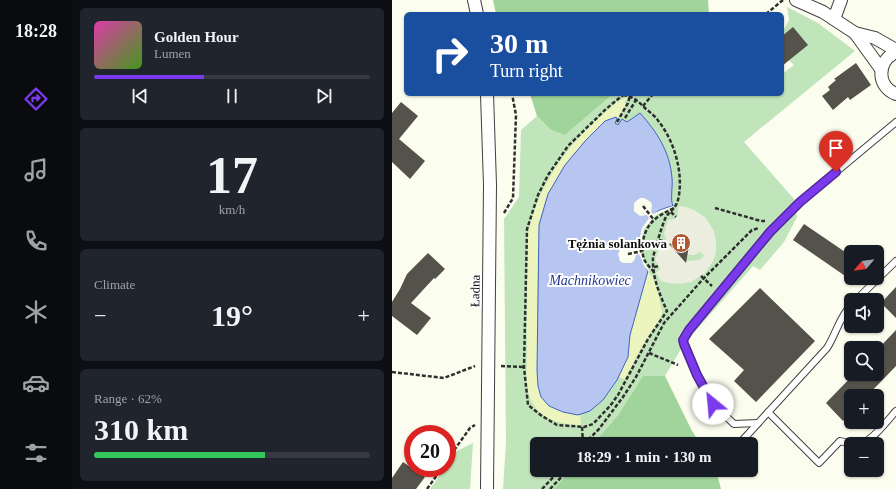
<!DOCTYPE html>
<meta charset="utf-8">
<style>
:root{--surface:#171b24;--page:#20242c;--text:#f1f3f6;--muted:#9ea1a6;--line:#363941;--accent:#7c3aed}
body{margin:0;font-family:"Times New Roman",serif;background:var(--page);color:var(--text);height:100vh;display:flex;flex-direction:column;font-size:15px;white-space:nowrap}
*{box-sizing:border-box;margin:0}
p{font-size:13px;color:var(--muted)}
.icon{flex:none;width:22px;height:22px;fill:none;stroke:currentColor;stroke-width:2;stroke-linecap:round;stroke-linejoin:round}
.map{position:relative;flex:1;overflow:hidden}
.sheet{display:flex;flex-direction:column;gap:8px;padding:8px;background:#0d0f14;width:320px}
.sheet>*{flex:none}
.hud{position:absolute;left:12px;top:12px;width:380px;height:84px;border-radius:6px;box-shadow:0 1px 3px #0004;background:#1a4fa0;color:#fff;overflow:hidden}
.needle{width:26px;rotate:241deg}
.buttons{position:absolute;left:452px;top:245px;display:grid;gap:8px}
.buttons a{display:grid;place-items:center;width:40px;height:40px;border-radius:6px;background:var(--surface);box-shadow:0 1px 3px #0004;font-size:20px}
.speed{position:absolute;left:12px;top:425px;display:flex;gap:8px;font-size:20px;font-weight:700;text-align:center}
.speed>*{display:grid;place-content:center;width:52px;height:52px;border-radius:50%;background:var(--surface);box-shadow:0 1px 3px #0004;line-height:1}
.speed .limit{border:6px solid #d22;background:#fff;color:#111}
.pin{position:absolute;display:grid;place-items:center;width:34px;height:34px;color:#fff;margin:-41px -17px;border-radius:50% 50% 50% 0;rotate:-45deg;box-shadow:0 0 4px #0007}
.pin .icon{rotate:45deg}
.me{position:absolute;width:44px;margin:-22px;rotate:332deg;stroke-linejoin:round;filter:drop-shadow(0 0 3px #0008)}
.turn{display:flex;align-items:center;gap:14px;height:84px;padding:0 20px;font-size:18px}
.turn .icon{width:52px;height:52px;stroke-width:2.5}
.turn b{display:block;font-size:28px;line-height:34px}
.big{font-size:30px;font-weight:600;line-height:1.1}
.sheet .card{flex:1;display:flex;flex-direction:column;justify-content:center;gap:6px;min-width:0;padding:0 14px;border-radius:6px;background:var(--page)}
.sheet .dial{align-items:center;gap:0}
.dial b{font-size:52px;line-height:1}
.song{display:flex;align-items:center;gap:12px}
.cover{width:48px;height:48px;border-radius:6px;background:linear-gradient(135deg,hsl(320 70% 55%),hsl(100 70% 35%))}
.played{height:4px;border-radius:2px;background:linear-gradient(90deg,var(--accent) 40%,var(--line) 40%)}
.keys{display:flex;justify-content:space-around;direction:ltr}
.heat{display:flex;justify-content:space-between;align-items:center;font-size:22px;direction:ltr}
.charge{height:6px;border-radius:3px;background:linear-gradient(90deg,#34c759 62%,var(--line) 0)}
.trip{position:absolute;left:138px;top:437px;width:228px;height:40px;border-radius:6px;background:var(--surface);box-shadow:0 1px 3px #0004;font-weight:600;line-height:40px;text-align:center}
main{display:flex;flex:1;min-height:0}
.dock{display:flex;flex-direction:column;width:72px;justify-content:space-around;align-items:center;background:#090b0e;color:var(--muted)}
.dock .icon{width:28px;height:28px}
.dock .current{color:var(--accent)}
.dock b{font-size:18px;color:var(--text)}
.map>svg:first-child{display:block}
</style>
<main>
<nav class="dock">
<b>18:28</b>
<svg class="icon current" aria-label="directions" viewBox="0 0 24 24"><path d="M12 3l9 9-9 9-9-9zM9 14v-3h6M13 9l2 2-2 2"/></svg>
<svg class="icon" aria-label="music" viewBox="0 0 24 24"><path d="M9 18V5l10-2v13"/><circle cx="6" cy="18" r="3"/><circle cx="16" cy="16" r="3"/></svg>
<svg class="icon" aria-label="phone" viewBox="0 0 24 24"><path d="M5 4h4l2 5-3 2q2 4 5 5l2-3 5 2v4C11 20 4 13 5 4z"/></svg>
<svg class="icon" aria-label="climate" viewBox="0 0 24 24"><path d="M12 3v18M4 7l16 10M4 17L20 7"/></svg>
<svg class="icon" aria-label="car" viewBox="0 0 24 24"><path d="M5 17H2v-5l4-1 3-4h7l3 4 3 1v5h-3M9 17h6M6 11h13"/><circle cx="7" cy="17" r="2"/><circle cx="17" cy="17" r="2"/></svg>
<svg class="icon" aria-label="filters" viewBox="0 0 24 24"><path d="M4 7h16M4 17h16"/><circle cx="9" cy="7" r="2"/><circle cx="15" cy="17" r="2"/></svg>
</nav>
<section class="sheet">
<div class="card">
<div class="song"><i class="cover"></i><div><b>Golden Hour</b><p>Lumen</p></div></div>
<div class="played"></div>
<div class="keys"><svg class="icon" aria-label="previous" viewBox="0 0 24 24"><path d="M18 5L8 12l10 7zM5 5v14"/></svg><svg class="icon" aria-label="pause" viewBox="0 0 24 24"><path d="M8 5v14M16 5v14"/></svg><svg class="icon" aria-label="next" viewBox="0 0 24 24"><path d="M6 5l10 7-10 7zM19 5v14"/></svg></div>
</div>
<div class="card dial"><b>17</b><p>km/h</p></div>
<div class="card"><p>Climate</p>
<div class="heat"><a>−</a><b class="big">19°</b><a>+</a></div>
</div>
<div class="card"><p>Range · 62%</p><b class="big">310 km</b><div class="charge"></div></div>
</section>
<div class="map">
<svg width="504" height="489" viewBox="0 0 504 489">
<rect width="100%" height="100%" fill="#fbfdee"/>
<!-- green -->
<g fill="#c1e5bb">
<polygon points="395,7 426,23 463,51 352,142 402,199 405,217 392,242 368,270 361,266 292,344 273,376 251,376 226,415 201,444 145,444 145,470 179,470 162,489 111,489 114,442 112,219 127,197 129,130 145,116 159,130 173,135 221,94 390,94 390,74 402,65 394,58 390,57 390,33 397,20"/>
<polygon points="81,443 78,489 38,489 53,468 55,468 55,465 65,451"/>
</g>
<!-- forest -->
<g fill="#a0d49b">
<polygon points="101,0 316,0 317,14 104,14"/>
<polygon points="138,94 221,94 173,135 159,130 145,116"/>
<polygon points="251,376 273,376 299,429 308,444 201,444 226,415"/>
<polygon points="179,470 324,470 329,489 162,489"/>
</g>
<!-- sand -->
<g fill="#edf5be">
<path d="M233,97L236,98L232,102L234,104L225,119L224,117L213,121L194,140L173,165L146,244L145,337L146,386L186,415L188,414L189,425C172,425 150,420 141,404C132,389 135,367 135,350C135,311 135,272 136,233C146,186 175,145 211,114C218,108 225,101 233,97Z"/>
<path d="M256,271C265,280 267,299 270,311V315L248,350L233,379L228,378L227,376L236,357L238,335Z"/>
</g>
<!-- plaza -->
<path fill="#ebedde" fill-rule="evenodd" d="M287,206L294,207L302,210L314,218L322,231L324,242V252L321,261L313,273L299,282L288,284L276,283L269,281L264,273L268,269L267,266L263,260L268,246L272,244L274,239L272,234L276,220L282,219L286,215V208ZM309,252L312,256L307,260L295,261L292,260L294,255H302Z"/>
<!-- water -->
<path fill="#b7c6f0" stroke="#4462c1" d="M248,113C265,132 278,152 280,178C281,186 278,200 281,206C276,207 270,209 266,211C246,226 241,250 256,271L238,335L236,357L225,380L211,400L198,411L186,415L171,412L157,406L149,397L146,386L145,370L147,225L156,194L173,165L194,140L213,121L224,117L225,119L223,123L226,125L230,119L235,122Z"/>
<!-- pier -->
<polygon fill="#fbfdee" points="248,198 252,198 259,202 260,205 259,212 261,214 267,211 281,206 281,208 268,213 263,216 252,229 248,244 249,250 254,265 257,270 257,272 252,266 247,254 244,255 242,261 239,263 231,263 228,261 226,254 230,246 233,245 240,247 243,250 246,250 246,244 250,228 257,218 255,215 248,216 242,211 242,204 244,201"/>
<!-- building -->
<g fill="#54524a">
<polygon points="401,27 416,45 390,66 390,36"/>
<polygon points="464,63 479,85 458,100 456,97 441,110 430,96 438,90 436,87 444,80 442,79"/>
<polygon points="9,102 26,116 7,139 33,161 18,179 0,162 0,113"/>
<polygon points="412,224 459,256 459,280 401,240"/>
<polygon points="290,239 298,240 294,263 277,244"/>
<polygon points="36,253 53,269 43,279 42,278 19,303 39,318 25,335 0,316 0,302 8,289 15,274"/>
<polygon points="504,287 504,318 489,303"/>
<polygon points="368,288 423,341 364,402 342,381 352,370 317,339"/>
<polygon points="504,330 504,366 475,396 459,396 459,413 451,421 434,403 462,374 485,374 485,350"/>
<polygon points="11,462 33,477 24,489 0,489 0,478"/>
</g>
<g fill="none" stroke-linecap="round" stroke-linejoin="round">
<!-- service casing -->
<g stroke="#404040" stroke-width="8">
<g id="service">
<polyline points="464,300 504,261"/>
<path d="M376,412L427,463L448,441C455,443 462,445 470,443C481,440 496,420 504,411"/>
<polyline points="366,423 342,424 321,404 305,375 292,344 291,340 297,330 378,231 408,202 504,122"/>
<path d="M347,444L435,348C444,334 447,318 459,305"/>
</g>
</g>
<!-- minor casing -->
<g stroke="#404040" stroke-width="14">
<g id="minor">
<polyline points="82,0 85,14"/>
<polyline points="404,0 431,12 463,33 483,38 504,50"/>
<polyline points="442,19 449,0"/>
<polyline points="463,33 489,69"/>
<path d="M504,52C485,61 484,86 504,94"/>
<polyline points="95,489 98,185 95,94"/>
</g>
</g>
<!-- path -->
<g stroke="#2f2f2f" stroke-width="2.5" stroke-dasharray="4 2" stroke-linecap="butt">
<polyline points="374,14 391,0"/>
<path d="M231,95C241,96 247,102 254,109C259,113 264,117 267,122C283,142 292,175 286,200C284,208 278,211 274,217C271,222 262,252 261,258C260,277 268,295 275,311L256,339L226,395L218,406L201,424L192,427L165,425L150,416L136,405L132,367L135,229L146,195L156,175L176,146L214,109Z"/>
<polyline points="251,106 261,94"/>
<polyline points="233,118 244,100"/>
<polyline points="225,122 236,103 238,96"/>
<polyline points="251,206 262,220"/>
<polyline points="323,208 369,221 373,221"/>
<polyline points="279,212 284,217"/>
<polyline points="112,213 121,198 124,115 120,94"/>
<polyline points="267,240 273,242"/>
<polyline points="236,254 250,251"/>
<polyline points="262,267 267,266"/>
<path d="M262,272C259,268 254,264 252,259C250,253 250,247 251,241C255,221 266,216 282,208"/>
<polyline points="309,276 320,286"/>
<polyline points="257,353 286,365"/>
<polyline points="109,366 132,367"/>
<polyline points="0,372 52,378 83,366"/>
<polyline points="190,427 191,444"/>
<polyline points="192,444 207,429 231,397 244,377 272,323 311,279 360,230 367,228"/>
<polyline points="55,460 78,428 83,425"/>
<polyline points="35,489 50,468"/>
<polyline points="150,489 168,470"/>
<polyline points="158,489 176,470"/>
</g>
<!-- service -->
<use href="#service" stroke="#fff" stroke-width="6"/>
<!-- minor -->
<use href="#minor" stroke="#fff" stroke-width="12"/>
</g>
<g fill="none" stroke-linecap="round" stroke-linejoin="round">
<!-- route casing -->
<g stroke="#51269a" stroke-width="10">
<polyline id="route" points="321,404 305,375 292,344 291,340 297,330 378,232 408,202 444,172"/>
</g>
<!-- route -->
<use href="#route" stroke="#7c3aed" stroke-width="7"/>
</g>
<!-- icons -->
<defs>
<g id="building-disc" transform="scale(1)"><circle r="9.5" fill="#b05931" stroke="#fff"/><path d="M-4-6H4V6H1V3H-1V6H-4ZM-2.5-4.3h1.7v1.8h-1.7ZM.8-4.3h1.7v1.8H.8ZM-2.5-1h1.7V.8h-1.7ZM.8-1h1.7V.8H.8Z" fill="#fff"/></g>
</defs>
<g fill-rule="evenodd">
<use href="#building-disc" x="289" y="243"/>
</g>
<g text-anchor="middle" dominant-baseline="central" stroke-width="4" stroke-linejoin="round" paint-order="stroke">
<!-- poi labels -->
<g font-size="13" font-weight="bold" fill="#0d0d0d" stroke="#fff" text-anchor="end">
<text x="275" y="243">Tężnia solankowa</text>
</g>
<!-- street labels -->
<g font-size="13" fill="#0d0d0d" stroke="#fff">
<text transform="translate(83 291) rotate(-89)">Ładna</text>
</g>
<!-- water labels -->
<g font-size="14" font-style="italic" fill="#213893" stroke="#fff">
<text x="198" y="280">Machnikowiec</text>
</g>
</g>
</svg>
<div class="buttons">
<a><svg class="needle" viewBox="-14 -14 28 28"><path d="M0-13l5 13h-10z" fill="#e53935"/><path d="M0 13l5-13h-10z" fill="#9ea1a6"/></svg></a>
<a><svg class="icon" aria-label="sound" viewBox="0 0 24 24"><path d="M4 9h4l5-4v14l-5-4H4zM17 9q2 3 0 6"/></svg></a>
<a><svg class="icon" aria-label="search" viewBox="0 0 24 24"><circle cx="10" cy="10" r="6"/><path d="M15 15l6 6"/></svg></a>
<a>+</a>
<a>−</a>
</div>
<div class="speed"><div class="limit">20</div></div>
<div class="pin" style="left:444px;top:172px;background:#d93025"><svg class="icon" aria-label="arrive" viewBox="0 0 24 24"><path d="M6 21V4h12l-3 4 3 4H6"/></svg></div>
<svg class="me" style="left:321px;top:404px" viewBox="-20 -20 40 40"><circle r="19" fill="#fff"/><path d="M0-13L10 11 0 6-10 11z" fill="#7c3aed"/></svg>
<div class="trip">18:29 · 1 min · 130 m</div>
<div class="hud">
<div class="turn"><svg class="icon" aria-label="right" viewBox="0 0 24 24"><path d="M7 20v-9h11M14 6l5 5-5 5"/></svg><div><b>30 m</b>Turn right</div></div>
</div>
</div>
</main>
